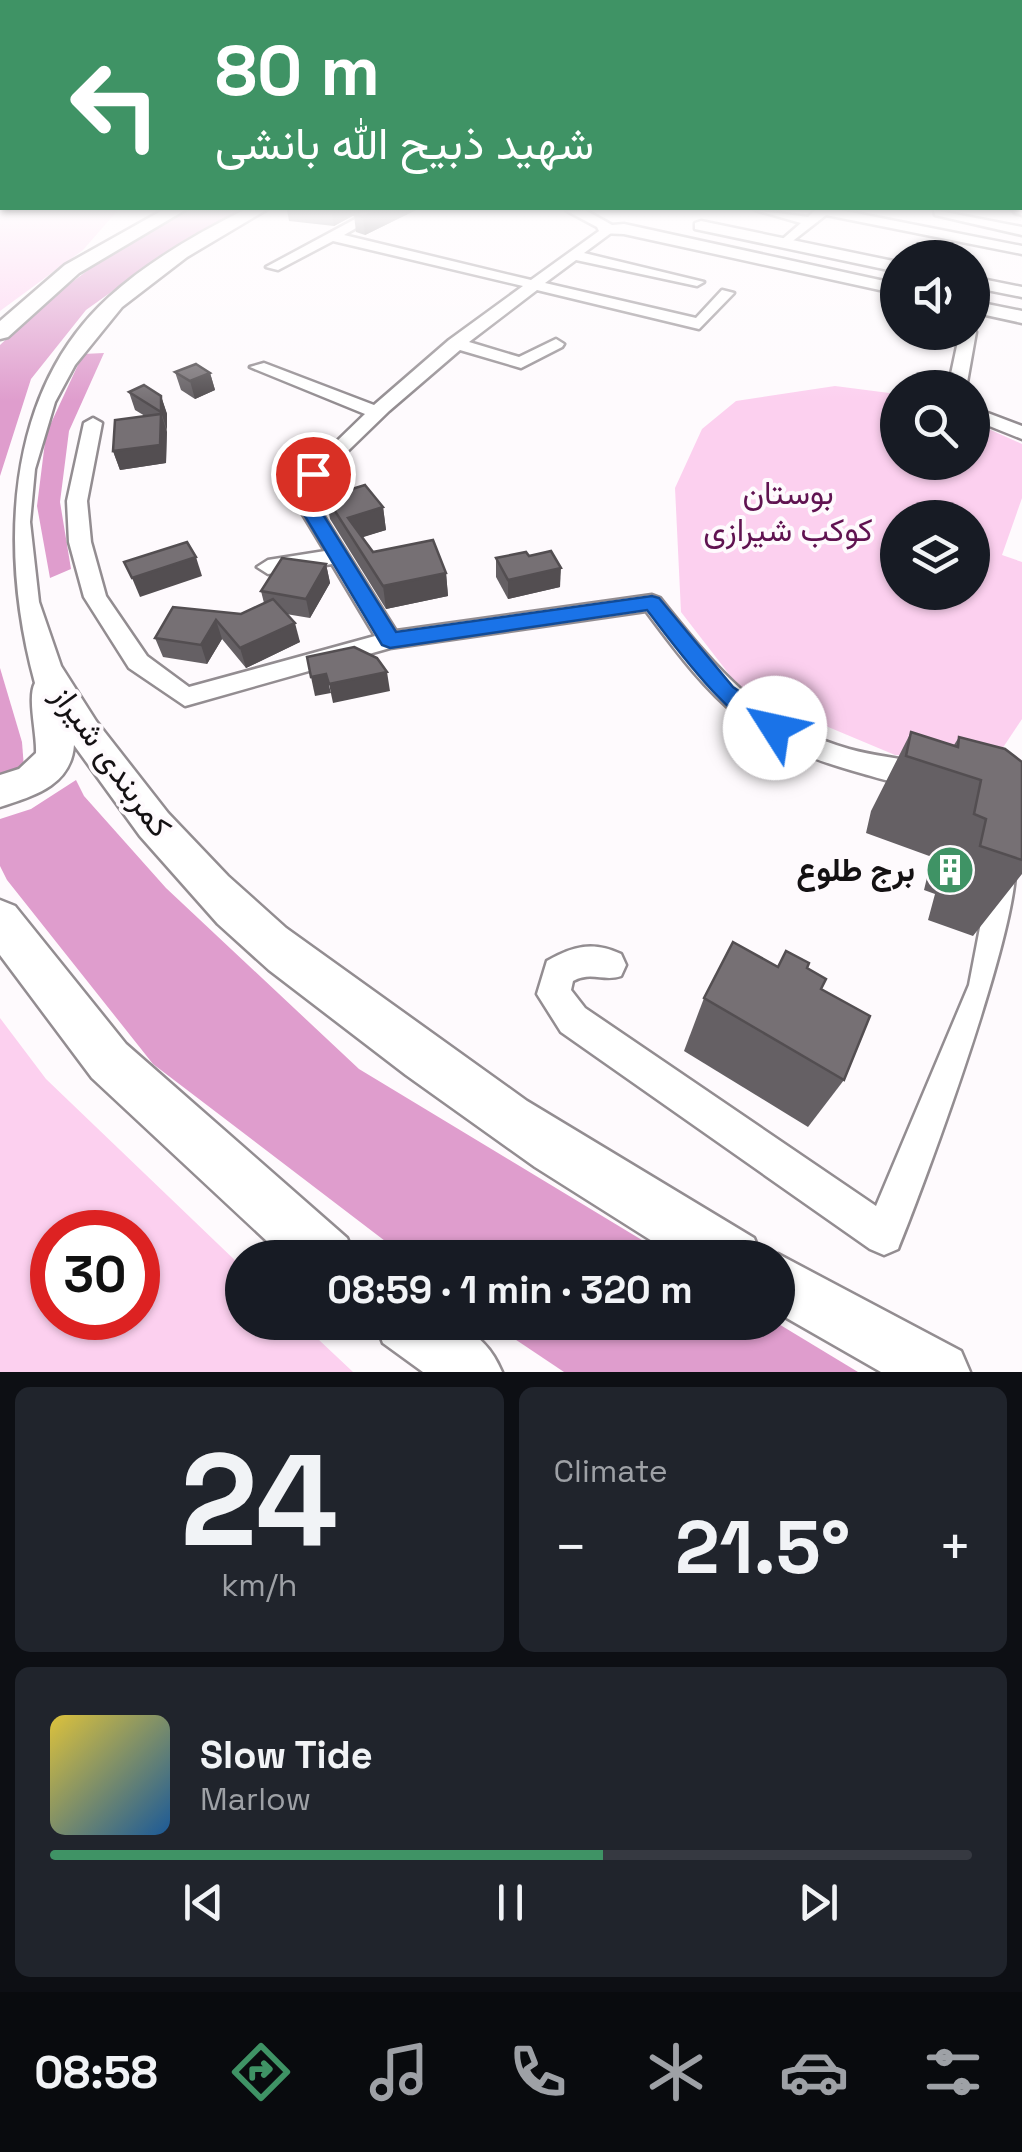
<!DOCTYPE html>
<meta charset="utf-8">
<style>
:root{--surface:#171b24;--page:#20242c;--text:#f1f3f6;--muted:#9ea1a6;--line:#363941;--accent:#3f9365}
body{margin:0;font-family:"Space Grotesk",Vazirmatn,sans-serif;background:var(--page);color:var(--text);height:100vh;display:flex;flex-direction:column;font-size:38px;white-space:nowrap}
*{box-sizing:border-box;margin:0}
p{font-size:32px;color:var(--muted)}
.icon{flex:none;width:55px;height:55px;fill:none;stroke:currentColor;stroke-width:2;stroke-linecap:round;stroke-linejoin:round}
.map{position:relative;height:1372px;overflow:hidden}
.sheet{display:flex;flex-direction:column;gap:15px;padding:15px;background:#0d0f14;flex:1}
.sheet>*{flex:none}
.guide{position:absolute;left:0px;top:0px;width:1022px;height:210px;box-shadow:0 2px 8px #0004;background:#3f9365;color:#fff;overflow:hidden}
.fabs{position:absolute;left:880px;top:240px;display:grid;gap:20px}
.fabs a{display:grid;place-items:center;width:110px;height:110px;border-radius:50%;background:var(--surface);box-shadow:0 2px 8px #0004;font-size:50px}
.speed{position:absolute;left:30px;top:1210px;display:flex;gap:20px;font-size:50px;font-weight:700;text-align:center}
.speed>*{display:grid;place-content:center;width:130px;height:130px;border-radius:50%;background:var(--surface);box-shadow:0 2px 8px #0004;line-height:1}
.speed .limit{border:15px solid #d22;background:#fff;color:#111}
.pin{position:absolute;display:grid;place-items:center;width:85px;height:85px;color:#fff;margin:-42px;border:5px solid #fff;border-radius:50%;box-shadow:0 2px 10px #0007}
.me{position:absolute;width:110px;margin:-55px;rotate:305deg;stroke-linejoin:round;filter:drop-shadow(0 0 8px #0008)}
.turn{display:flex;align-items:center;gap:35px;height:210px;padding:0 50px;font-size:45px}
.turn .icon{width:130px;height:130px;stroke-width:2.5}
.turn b{display:block;font-size:70px;line-height:85px}
.big{font-size:75px;font-weight:700;line-height:1.1}
.sheet .tile{flex:1;display:flex;flex-direction:column;justify-content:center;gap:15px;min-width:0;padding:0 35px;border-radius:15px;background:var(--page)}
.sheet .dial{align-items:center;gap:0}
.dial b{font-size:130px;line-height:1}
.song{display:flex;align-items:center;gap:30px}
.cover{width:120px;height:120px;border-radius:15px;background:linear-gradient(135deg,hsl(50 70% 55%),hsl(210 70% 35%))}
.played{height:10px;border-radius:5px;background:linear-gradient(90deg,var(--accent) 60%,var(--line) 60%)}
.keys{display:flex;justify-content:space-around;direction:ltr}
.heat{display:flex;justify-content:space-between;align-items:center;font-size:55px;direction:ltr}
.sheet .tiles{flex:1;display:grid;gap:15px;grid-template-columns:1fr 1fr}
.tile:last-child{grid-column:span 2}
.trip{position:absolute;left:225px;top:1240px;width:570px;height:100px;border-radius:50px;background:var(--surface);box-shadow:0 2px 8px #0004;font-weight:700;line-height:100px;text-align:center}
.menu{display:flex;height:160px;justify-content:space-around;align-items:center;background:#090b0e;color:var(--muted)}
.menu .icon{width:70px;height:70px}
.menu .active{color:var(--accent)}
.menu b{font-size:45px;color:var(--text)}
.map>svg:first-child{display:block}
</style>
<div class="map">
<svg width="1022" height="1372" viewBox="0 0 1022 1372">
<rect width="100%" height="100%" fill="#fefafd"/>
<!-- green -->
<g fill="#fcd0ef" fill-rule="evenodd">
<polygon points="0,210 118,210 83,250 0,311"/>
<path d="M835,386L897,394L898,462H972L973,422L1022,444V498L1002,555L1022,562V719L996,758L895,755L742,691L681,612L675,488L702,429L736,401ZM898,518H972V592H898Z"/>
<path d="M0,1018L46,1079L242,1267V1322L301,1323L353,1372H0ZM52,1232H138V1318H52Z"/>
</g>
<!-- forest -->
<g fill="#df9dcd">
<path d="M187,210H251L177,245L86,310L31,379L0,476V345C61,287 112,248 187,210Z"/>
<polygon points="104,353 69,431 60,502 71,569 50,578 37,506 46,434 83,354"/>
<polygon points="0,668 22,742 24,768 0,778"/>
<polygon points="76,780 84,796 166,888 359,1069 670,1257 406,1257 153,1064 7,880 0,866 0,819 31,809"/>
<polygon points="491,1323 777,1323 858,1372 564,1372"/>
</g>
<g fill="none" stroke-linecap="round" stroke-linejoin="round">
<!-- minor casing -->
<g stroke="#938d91" stroke-width="5">
<g id="minor">
<path d="M372,210H387L344,235L531,280L606,226L613,230L611,233L584,253L704,282L697,286L576,260L545,283L696,318L722,290L734,293L699,329L537,290L469,342L519,357L556,339L564,344L562,347L521,368L460,350L389,411L323,475L322,513L396,631L652,595L660,598C716,668 759,723 849,749C877,757 906,758 933,767L937,775L933,783C912,789 885,780 864,774C749,743 715,704 646,611L390,648L185,706L129,668L84,597L69,542L67,501L84,423L93,418L102,423L87,501L91,542L106,596L147,656L189,687L375,636L332,564L268,574L257,567L268,560L325,551L302,513L303,474L365,414L250,367L264,363L374,405L449,340L523,286L333,241L278,270L266,267Z"/>
<polygon points="755,210 808,217 815,210 840,210 1022,246 1022,254 826,215 785,247 778,243 801,223"/>
<polygon points="934,210 1022,227 1022,235 935,215"/>
<polygon points="1013,210 1022,210 1022,215 1015,213"/>
<polygon points="972,328 976,332 966,388 948,388 960,332 972,332"/>
<polygon points="972,407 1022,426 1022,439 972,419"/>
<path d="M1004,856L1015,860C1022,921 926,1180 898,1249L884,1255L870,1249L561,1032L537,994L547,961C573,946 593,941 621,954L626,965L621,976C604,982 591,971 573,981L571,990L585,1008L876,1206L969,985L993,860Z"/>
</g>
</g>
<!-- major casing -->
<g stroke="#938d91" stroke-width="5">
<g id="major">
<polygon points="585,210 612,225 624,224 898,284 898,294 624,234 600,233 597,227 567,211"/>
<polygon points="701,221 898,262 898,272 695,229 695,223"/>
<polygon points="972,277 1022,287 1022,297 972,287"/>
<polygon points="972,301 1022,311 1022,323 972,312"/>
</g>
</g>
<!-- highway casing -->
<g stroke="#938d91" stroke-width="5">
<g id="highway">
<polygon points="163,210 185,210 79,273 8,337 0,339 0,321 65,265"/>
<path d="M244,210H266L187,257L122,307L75,365L55,402L35,469L30,522L39,602L61,666L96,721L168,813L228,876L286,928L527,1101L754,1238L762,1258H679L535,1167L406,1075L269,970L218,924L140,836L74,745C71,786 33,796 0,807V775L19,769L36,753C37,734 27,697 35,683C0,554 3,393 109,297C149,261 196,234 244,210Z"/>
<polygon points="0,900 15,906 126,1044 347,1238 355,1258 285,1258 92,1078 0,955"/>
<polygon points="778,1254 961,1351 970,1372 881,1372 778,1313 778,1258 769,1258"/>
<path d="M375,1322C430,1322 477,1312 502,1372H423L383,1343Z"/>
</g>
</g>
<!-- minor -->
<use href="#minor" fill="#fff" fill-rule="evenodd"/>
<!-- major -->
<use href="#major" fill="#fff" fill-rule="evenodd"/>
<!-- highway -->
<use href="#highway" fill="#fff" fill-rule="evenodd"/>
</g>
<!-- wall -->
<g fill="#656064">
<polygon points="287,210 416,210 365,235 356,232 354,215 334,226 289,221"/>
<polygon points="898,313 898,330 892,329"/>
<polygon points="175,372 210,373 215,390 195,399 181,390"/>
<polygon points="129,392 161,396 167,414 166,463 120,470 113,451 145,416 135,410"/>
<polygon points="326,497 383,507 386,530 362,537 373,552 446,573 448,596 386,609 330,519"/>
<polygon points="529,556 560,587 508,599 496,577 496,558"/>
<polygon points="326,564 330,583 310,618 286,614 300,642 246,668 222,639 207,664 163,657 155,638 241,614 264,603 261,591"/>
<polygon points="911,732 954,745 959,737 1022,762 1022,874 973,936 928,920 935,894 924,890 932,857 866,833 871,811"/>
<polygon points="807,968 821,989 844,1080 808,1127 684,1051 704,998"/>
</g>
<!-- shaded-wall -->
<g fill="#534e51">
<polygon points="331,210 364,210 334,226"/>
<polygon points="379,210 416,210 365,235 363,217"/>
<polygon points="210,373 215,390 195,399 190,381"/>
<polygon points="161,396 167,414 167,430 161,412"/>
<polygon points="161,414 167,432 166,463 120,470 113,451"/>
<polygon points="383,507 386,530 354,540 348,518"/>
<polygon points="196,557 202,576 140,597 132,578"/>
<polygon points="326,564 330,583 310,618 306,599"/>
<polygon points="561,568 560,587 508,599 508,580"/>
<polygon points="446,573 448,596 386,609 383,586"/>
<polygon points="216,620 222,639 207,664 201,645"/>
<polygon points="295,623 300,642 246,668 240,648"/>
<polygon points="387,672 390,691 333,703 329,684"/>
<polygon points="326,674 331,693 315,696 311,677"/>
</g>
<!-- building -->
<g fill="#767074" stroke="#534e51" stroke-width="2.5">
<polygon points="363,210 379,210 363,217 354,215"/>
<polygon points="196,364 210,373 190,381 175,372"/>
<polygon points="144,385 161,396 161,412 129,392"/>
<polygon points="161,414 160,445 113,451 115,420"/>
<polygon points="365,485 383,507 348,518 373,552 433,540 446,573 383,586 326,497"/>
<polygon points="187,542 196,557 132,578 124,562"/>
<polygon points="551,551 561,568 508,580 496,558 526,552 529,556"/>
<polygon points="282,558 326,564 306,599 261,591"/>
<polygon points="273,599 295,623 240,648 216,620 201,645 155,638 173,607 241,614"/>
<polygon points="354,647 377,658 387,672 329,684 326,674 311,677 307,657"/>
<polygon points="911,732 958,747 959,737 1005,749 1022,762 1022,860 980,846 986,819 974,814 981,780 906,756"/>
<polygon points="733,942 778,967 786,951 809,963 807,968 826,979 821,989 870,1016 844,1080 704,998"/>
</g>
<!-- sky -->
<linearGradient id="sky" x2="0" y2="1"><stop stop-color="#a5acde"/><stop offset="0.52" stop-color="#fffdfe"/><stop offset="1" stop-color="#fffdfe" stop-opacity="0"/></linearGradient>
<rect width="1022" height="402" fill="url(#sky)"/>
<!-- route -->
<path fill="#1a73e8" stroke="#114b97" stroke-width="2.5" d="M313,469L322,474V513L396,632L652,596L659,598L733,687L784,722L787,728L784,735C746,747 669,638 647,610L390,648L382,645L303,513L304,474Z"/>
<!-- icons -->
<defs>
<g id="building-disc" transform="scale(2.5)"><circle r="9.5" fill="#3f9365" stroke="#fefafd"/><path d="M-4-6H4V6H1V3H-1V6H-4ZM-2.5-4.3h1.7v1.8h-1.7ZM.8-4.3h1.7v1.8H.8ZM-2.5-1h1.7V.8h-1.7ZM.8-1h1.7V.8H.8Z" fill="#fff"/></g>
</defs>
<g fill-rule="evenodd">
<use href="#building-disc" x="950" y="870"/>
</g>
<g text-anchor="middle" dominant-baseline="central" stroke-width="8" stroke-linejoin="round" paint-order="stroke">
<!-- park labels -->
<g font-size="32" fill="#601351" stroke="#fefafd">
<text x="788" y="493">بوستان<tspan x="788" dy="37">کوکب شیرازی</tspan></text>
</g>
<!-- street labels -->
<g font-size="32" fill="#141113" stroke="#fefafd">
<text transform="translate(112 761) rotate(54)">کمربندی شیراز</text>
</g>
<!-- poi labels -->
<g font-size="32" font-weight="bold" fill="#141113" stroke="#fefafd" text-anchor="end">
<text x="915" y="870">برج طلوع</text>
</g>
</g>
</svg>
<div class="fabs">
<a><svg class="icon" aria-label="sound" viewBox="0 0 24 24"><path d="M4 9h4l5-4v14l-5-4H4zM17 9q2 3 0 6"/></svg></a>
<a><svg class="icon" aria-label="search" viewBox="0 0 24 24"><circle cx="10" cy="10" r="6"/><path d="M15 15l6 6"/></svg></a>
<a><svg class="icon" aria-label="layers" viewBox="0 0 24 24"><path d="M12 4l9 5-9 5-9-5zM3 14l9 5 9-5"/></svg></a>
</div>
<div class="speed"><div class="limit">30</div></div>
<div class="pin" style="left:313px;top:474px;background:#d93025"><svg class="icon" aria-label="arrive" viewBox="0 0 24 24"><path d="M6 21V4h12l-3 4 3 4H6"/></svg></div>
<svg class="me" style="left:775px;top:728px" viewBox="-20 -20 40 40"><circle r="19" fill="#fff"/><path d="M0-13L10 11 0 6-10 11z" fill="#1a73e8"/></svg>
<div class="trip">08:59 · 1 min · 320 m</div>
<div class="guide">
<div class="turn"><svg class="icon" aria-label="left" viewBox="0 0 24 24"><path d="M17 20v-9H6M10 6l-5 5 5 5"/></svg><div><b>80 m</b>شهید ذبیح الله بانشی</div></div>
</div>
</div>
<section class="sheet">
<div class="tiles">
<div class="tile dial"><b>24</b><p>km/h</p></div>
<div class="tile"><p>Climate</p>
<div class="heat"><a>−</a><b class="big">21.5°</b><a>+</a></div>
</div>
<div class="tile">
<div class="song"><i class="cover"></i><div><b>Slow Tide</b><p>Marlow</p></div></div>
<div class="played"></div>
<div class="keys"><svg class="icon" aria-label="previous" viewBox="0 0 24 24"><path d="M18 5L8 12l10 7zM5 5v14"/></svg><svg class="icon" aria-label="pause" viewBox="0 0 24 24"><path d="M8 5v14M16 5v14"/></svg><svg class="icon" aria-label="next" viewBox="0 0 24 24"><path d="M6 5l10 7-10 7zM19 5v14"/></svg></div>
</div>
</div>
</section>
<nav class="menu">
<b>08:58</b>
<svg class="icon active" aria-label="directions" viewBox="0 0 24 24"><path d="M12 3l9 9-9 9-9-9zM9 14v-3h6M13 9l2 2-2 2"/></svg>
<svg class="icon" aria-label="music" viewBox="0 0 24 24"><path d="M9 18V5l10-2v13"/><circle cx="6" cy="18" r="3"/><circle cx="16" cy="16" r="3"/></svg>
<svg class="icon" aria-label="phone" viewBox="0 0 24 24"><path d="M5 4h4l2 5-3 2q2 4 5 5l2-3 5 2v4C11 20 4 13 5 4z"/></svg>
<svg class="icon" aria-label="climate" viewBox="0 0 24 24"><path d="M12 3v18M4 7l16 10M4 17L20 7"/></svg>
<svg class="icon" aria-label="car" viewBox="0 0 24 24"><path d="M5 17H2v-5l4-1 3-4h7l3 4 3 1v5h-3M9 17h6M6 11h13"/><circle cx="7" cy="17" r="2"/><circle cx="17" cy="17" r="2"/></svg>
<svg class="icon" aria-label="filters" viewBox="0 0 24 24"><path d="M4 7h16M4 17h16"/><circle cx="9" cy="7" r="2"/><circle cx="15" cy="17" r="2"/></svg>
</nav>
